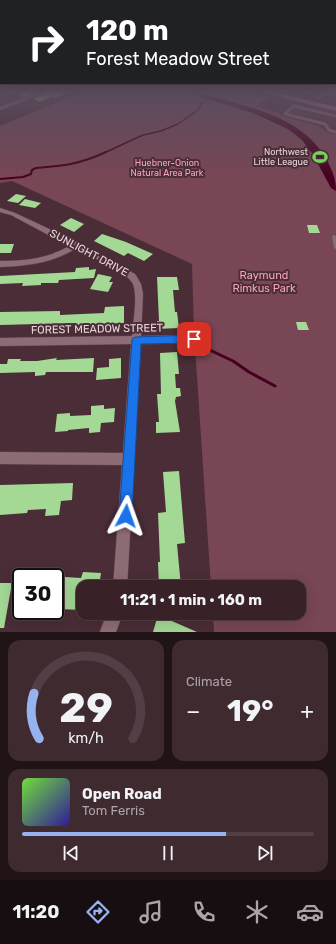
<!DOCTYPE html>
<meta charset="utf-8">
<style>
:root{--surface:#382228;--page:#3f2a30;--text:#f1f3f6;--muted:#aba4a8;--line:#523f45;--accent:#95b2f1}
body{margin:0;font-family:Rubik,sans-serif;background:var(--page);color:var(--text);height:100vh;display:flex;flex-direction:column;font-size:15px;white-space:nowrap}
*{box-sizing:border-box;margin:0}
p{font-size:13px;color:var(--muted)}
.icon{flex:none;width:22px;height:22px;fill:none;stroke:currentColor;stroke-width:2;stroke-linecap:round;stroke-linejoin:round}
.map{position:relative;height:632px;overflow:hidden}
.drawer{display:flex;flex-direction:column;gap:8px;padding:8px;background:#1f1316;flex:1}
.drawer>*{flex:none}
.hud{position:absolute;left:0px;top:0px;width:336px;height:84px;box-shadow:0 4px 16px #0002,0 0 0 1px var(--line);background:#202124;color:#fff;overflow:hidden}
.speed{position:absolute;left:12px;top:568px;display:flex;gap:8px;font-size:20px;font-weight:700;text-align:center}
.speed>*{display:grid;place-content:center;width:52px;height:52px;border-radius:50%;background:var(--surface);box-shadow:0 4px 16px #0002,0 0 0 1px var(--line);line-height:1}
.speed .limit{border:2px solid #111;border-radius:6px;background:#fff;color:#111}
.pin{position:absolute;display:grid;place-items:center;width:34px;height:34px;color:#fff;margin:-17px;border-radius:8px;box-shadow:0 2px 6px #0006}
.me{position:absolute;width:44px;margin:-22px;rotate:4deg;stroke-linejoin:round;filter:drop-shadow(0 0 3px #0008)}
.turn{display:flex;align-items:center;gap:14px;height:84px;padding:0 20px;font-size:18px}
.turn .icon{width:52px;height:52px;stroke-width:2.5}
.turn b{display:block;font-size:28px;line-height:34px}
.big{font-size:30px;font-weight:700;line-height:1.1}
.drawer .tile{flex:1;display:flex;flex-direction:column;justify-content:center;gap:6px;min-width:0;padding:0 14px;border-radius:12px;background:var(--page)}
.drawer .dial{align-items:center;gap:0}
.dial svg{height:104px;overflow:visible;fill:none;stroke:var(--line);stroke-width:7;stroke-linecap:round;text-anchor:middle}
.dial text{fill:var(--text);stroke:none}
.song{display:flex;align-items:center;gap:12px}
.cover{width:48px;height:48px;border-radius:6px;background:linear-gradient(135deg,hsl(100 70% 55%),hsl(250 70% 35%))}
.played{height:4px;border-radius:2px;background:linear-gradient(90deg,var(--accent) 70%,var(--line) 70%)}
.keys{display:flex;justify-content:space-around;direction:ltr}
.heat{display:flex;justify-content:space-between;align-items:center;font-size:22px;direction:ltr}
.drawer .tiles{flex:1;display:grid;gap:8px;grid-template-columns:1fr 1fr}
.tile:last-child{grid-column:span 2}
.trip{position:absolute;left:76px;top:580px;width:230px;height:40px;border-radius:12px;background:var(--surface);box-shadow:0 4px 16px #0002,0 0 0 1px var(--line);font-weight:700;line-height:40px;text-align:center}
.tabs{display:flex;height:64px;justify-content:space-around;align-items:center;background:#160e10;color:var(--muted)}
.tabs .icon{width:28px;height:28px}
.tabs .current{color:var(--accent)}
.tabs b{font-size:18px;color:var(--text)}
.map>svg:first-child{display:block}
</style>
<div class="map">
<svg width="336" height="632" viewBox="0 0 336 632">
<rect width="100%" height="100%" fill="#4a2d36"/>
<!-- built -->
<polygon fill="#5a3641" points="295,103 336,112 336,134 327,132 318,126 278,115"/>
<!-- green -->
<polygon fill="#784655" points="84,91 244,91 270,97 256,106 280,113 279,115 318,126 327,132 336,134 336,632 214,632 213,613 299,613 299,587 211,587 194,332 192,264 12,181 0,183 0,126"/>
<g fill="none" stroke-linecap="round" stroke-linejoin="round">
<!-- stream-far2 -->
<polyline stroke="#46001f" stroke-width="1.5" points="104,153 143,135 161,131 178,124 198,110 202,103 209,98"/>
<!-- stream-far1 -->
<path stroke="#46001f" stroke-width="2" d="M0,179L23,177L31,174L32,170L36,168C64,166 80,164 106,152"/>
<!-- stream -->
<polyline stroke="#46001f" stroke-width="3" points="195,343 233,361 249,372 275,386"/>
<!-- river -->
<path fill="#46001f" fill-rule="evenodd" d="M181,91C197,91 211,96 226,100C266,111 308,124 328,162C333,173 336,179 336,191L331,188L312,153L302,140L288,129L253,113Z"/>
</g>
<!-- building -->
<g fill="#a3d895">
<polygon points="11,91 40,91 24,97 11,92"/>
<polygon points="51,91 67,92 62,93 65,94 55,98 52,97 40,102 33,99"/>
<polygon points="16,194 26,196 18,203 7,201"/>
<polygon points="25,199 41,203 35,208 19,205"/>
<polygon points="71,218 84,224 74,232 60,225"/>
<polygon points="307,225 317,225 320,233 309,233"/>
<polygon points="102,234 126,242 153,254 144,261 128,253 124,256 94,241"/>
<polygon points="0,244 14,244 11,253 0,253"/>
<polygon points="89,267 89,270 96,269 94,278 59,280 58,283 41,283 41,285 22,286 23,283 0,284 0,276 75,272 76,268"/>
<polygon points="98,274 112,277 109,282 113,282 108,292 90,289"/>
<polygon points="157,277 177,277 179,290 173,290 175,312 177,312 179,328 157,329 157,321 159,321"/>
<polygon points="124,306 124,323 76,325 76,323 0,325 0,312 60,311 60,315 104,313 105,307"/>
<polygon points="296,322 306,322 309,330 298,330"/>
<polygon points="177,352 179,374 175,374 176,388 180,388 181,396 176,397 175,401 180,432 156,433 156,422 159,422 157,394 161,394 160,353"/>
<polygon points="57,358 56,360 94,358 93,372 46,372 45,375 35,376 35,372 0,373 0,364 7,364 8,359 21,359 20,361 37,361"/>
<polygon points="121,358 121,378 96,380 97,368 109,367 109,359"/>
<polygon points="104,405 104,409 115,408 114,422 101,423 100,432 89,433 89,428 68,430 68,431 55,432 57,414 70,413 70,416 91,415 91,406"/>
<polygon points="179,471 185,543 177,544 181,587 159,587 158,562 160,562 158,513 166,512 163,472"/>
<polygon points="73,483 72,500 61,501 59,515 45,516 46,509 28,510 27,513 0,515 0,485"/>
<polygon points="83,572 101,573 99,587 83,587 83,610 58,609 65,577 81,578"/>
<polygon points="0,583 12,583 4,628 0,628"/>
<polygon points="158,615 197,632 153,632"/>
</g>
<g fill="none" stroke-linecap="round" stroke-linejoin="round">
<!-- lane-far2 casing -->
<g stroke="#634b52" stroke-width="3">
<g id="lane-far2">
<polyline points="322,91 321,92 336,96"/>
<polyline points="303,95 307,91"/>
<polyline points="318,98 324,93"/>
<polyline points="336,116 294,106 285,114 325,124 329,130 336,132"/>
</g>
</g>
<!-- lane-far1 casing -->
<g stroke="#634b52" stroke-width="5">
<polyline id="lane-far1" points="334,237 336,247"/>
</g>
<!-- lane casing -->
<g stroke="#634b52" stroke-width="6">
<polyline id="lane" points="194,339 206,338"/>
</g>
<!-- street casing -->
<g stroke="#634b52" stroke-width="1">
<g id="street">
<polygon points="44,91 50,91 0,110 0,107"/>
<path d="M0,208L15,213L79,243L135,274L141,284L143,294L141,336L194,335L197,336L199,339L197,342L194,343L141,344L127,587H113L122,465L0,464V452L123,453L131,344L0,346V338L132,336C133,322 138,297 133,284C127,271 89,256 75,249C52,263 27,266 0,267V261C25,261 47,259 69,246L11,215L0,212Z"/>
<polygon points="107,613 123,613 116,632 100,632"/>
</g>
</g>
<!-- primary casing -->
<g stroke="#634b52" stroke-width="1">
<polygon id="primary" points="258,91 268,91 336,107 336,111"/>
</g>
<!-- lane-far2 -->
<use href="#lane-far2" stroke="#8e6c75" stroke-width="2.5"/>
<!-- lane-far1 -->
<use href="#lane-far1" stroke="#8e6c75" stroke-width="4"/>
<!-- lane -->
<use href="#lane" stroke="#8e6c75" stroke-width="5.5"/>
<!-- street -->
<use href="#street" fill="#8e6c75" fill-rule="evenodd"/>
<!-- primary -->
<use href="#primary" fill="#c26c88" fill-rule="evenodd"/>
</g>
<!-- sky -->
<linearGradient id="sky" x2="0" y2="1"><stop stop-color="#29191e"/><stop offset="0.51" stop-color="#5a4c5d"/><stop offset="1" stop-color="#5a4c5d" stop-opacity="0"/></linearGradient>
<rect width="336" height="179" fill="url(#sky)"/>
<!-- route -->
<polygon fill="#1a73e8" stroke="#114b97" points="194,335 198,336 199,339 198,342 194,343 141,344 132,516 130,520 126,522 121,520 119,516 132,340 133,338 136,337"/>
<!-- icons -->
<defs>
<g id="stadium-bare" transform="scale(1.2)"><path d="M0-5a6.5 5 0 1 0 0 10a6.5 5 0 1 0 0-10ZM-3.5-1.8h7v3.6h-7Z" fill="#75d25b" stroke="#4a2d36" stroke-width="2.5" paint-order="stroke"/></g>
</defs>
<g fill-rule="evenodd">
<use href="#stadium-bare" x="320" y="157"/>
</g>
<g text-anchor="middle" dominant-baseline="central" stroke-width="4" stroke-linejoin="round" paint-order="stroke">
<!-- far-poi labels -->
<g font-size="9" fill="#e9d6db" stroke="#4a2d36" text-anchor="end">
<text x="308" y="152">Northwest<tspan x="308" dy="10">Little League</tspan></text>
</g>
<!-- far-park labels -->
<g font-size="9" fill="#faa2bc" stroke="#4a2d36">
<text x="167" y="163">Huebner-Onion<tspan x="167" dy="10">Natural Area Park</tspan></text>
</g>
<!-- street labels -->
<g font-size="11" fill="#e9d6db" stroke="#4a2d36">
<text transform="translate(89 253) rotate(28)">SUNLIGHT DRIVE</text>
<text transform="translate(97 329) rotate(-1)">FOREST MEADOW STREET</text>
</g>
<!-- park labels -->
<g font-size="11" fill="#faa2bc" stroke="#4a2d36">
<text x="264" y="275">Raymund<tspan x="264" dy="13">Rimkus Park</tspan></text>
</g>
</g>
</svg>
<div class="speed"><div class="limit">30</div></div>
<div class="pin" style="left:194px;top:339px;background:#d93025"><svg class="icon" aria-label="arrive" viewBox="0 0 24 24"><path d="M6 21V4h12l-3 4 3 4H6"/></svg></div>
<svg class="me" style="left:126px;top:516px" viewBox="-20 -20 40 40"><path d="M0-17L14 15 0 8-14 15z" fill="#1a73e8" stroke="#fff" stroke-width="4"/></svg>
<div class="trip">11:21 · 1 min · 160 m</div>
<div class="hud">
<div class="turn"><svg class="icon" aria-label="right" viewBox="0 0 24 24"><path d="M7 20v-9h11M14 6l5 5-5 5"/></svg><div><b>120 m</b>Forest Meadow Street</div></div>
</div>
</div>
<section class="drawer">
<div class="tiles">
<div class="tile dial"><svg viewBox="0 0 100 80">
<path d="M14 69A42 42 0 1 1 86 69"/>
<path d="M14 69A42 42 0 0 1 10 34" stroke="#95b2f1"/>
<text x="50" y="56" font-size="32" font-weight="700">29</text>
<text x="50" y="72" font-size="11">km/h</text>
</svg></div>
<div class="tile"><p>Climate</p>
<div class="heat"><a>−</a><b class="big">19°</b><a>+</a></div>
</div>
<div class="tile">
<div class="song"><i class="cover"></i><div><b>Open Road</b><p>Tom Ferris</p></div></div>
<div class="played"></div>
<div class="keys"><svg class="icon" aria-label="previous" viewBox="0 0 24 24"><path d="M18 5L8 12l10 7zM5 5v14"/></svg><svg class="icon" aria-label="pause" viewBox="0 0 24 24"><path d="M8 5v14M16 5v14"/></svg><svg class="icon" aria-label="next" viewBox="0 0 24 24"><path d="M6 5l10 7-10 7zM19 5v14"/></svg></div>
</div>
</div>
</section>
<nav class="tabs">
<b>11:20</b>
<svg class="icon current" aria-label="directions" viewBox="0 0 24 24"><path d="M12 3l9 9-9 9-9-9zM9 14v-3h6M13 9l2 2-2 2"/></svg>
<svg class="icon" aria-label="music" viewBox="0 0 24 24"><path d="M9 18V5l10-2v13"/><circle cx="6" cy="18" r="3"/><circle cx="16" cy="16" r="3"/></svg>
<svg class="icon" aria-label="phone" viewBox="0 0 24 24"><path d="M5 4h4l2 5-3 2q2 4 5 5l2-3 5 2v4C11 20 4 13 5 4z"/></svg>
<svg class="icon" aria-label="climate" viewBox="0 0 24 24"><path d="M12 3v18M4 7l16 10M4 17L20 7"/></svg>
<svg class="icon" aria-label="car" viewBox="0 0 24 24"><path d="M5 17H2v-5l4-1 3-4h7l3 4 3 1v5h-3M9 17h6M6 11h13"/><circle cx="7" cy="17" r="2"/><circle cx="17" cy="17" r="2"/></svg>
</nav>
